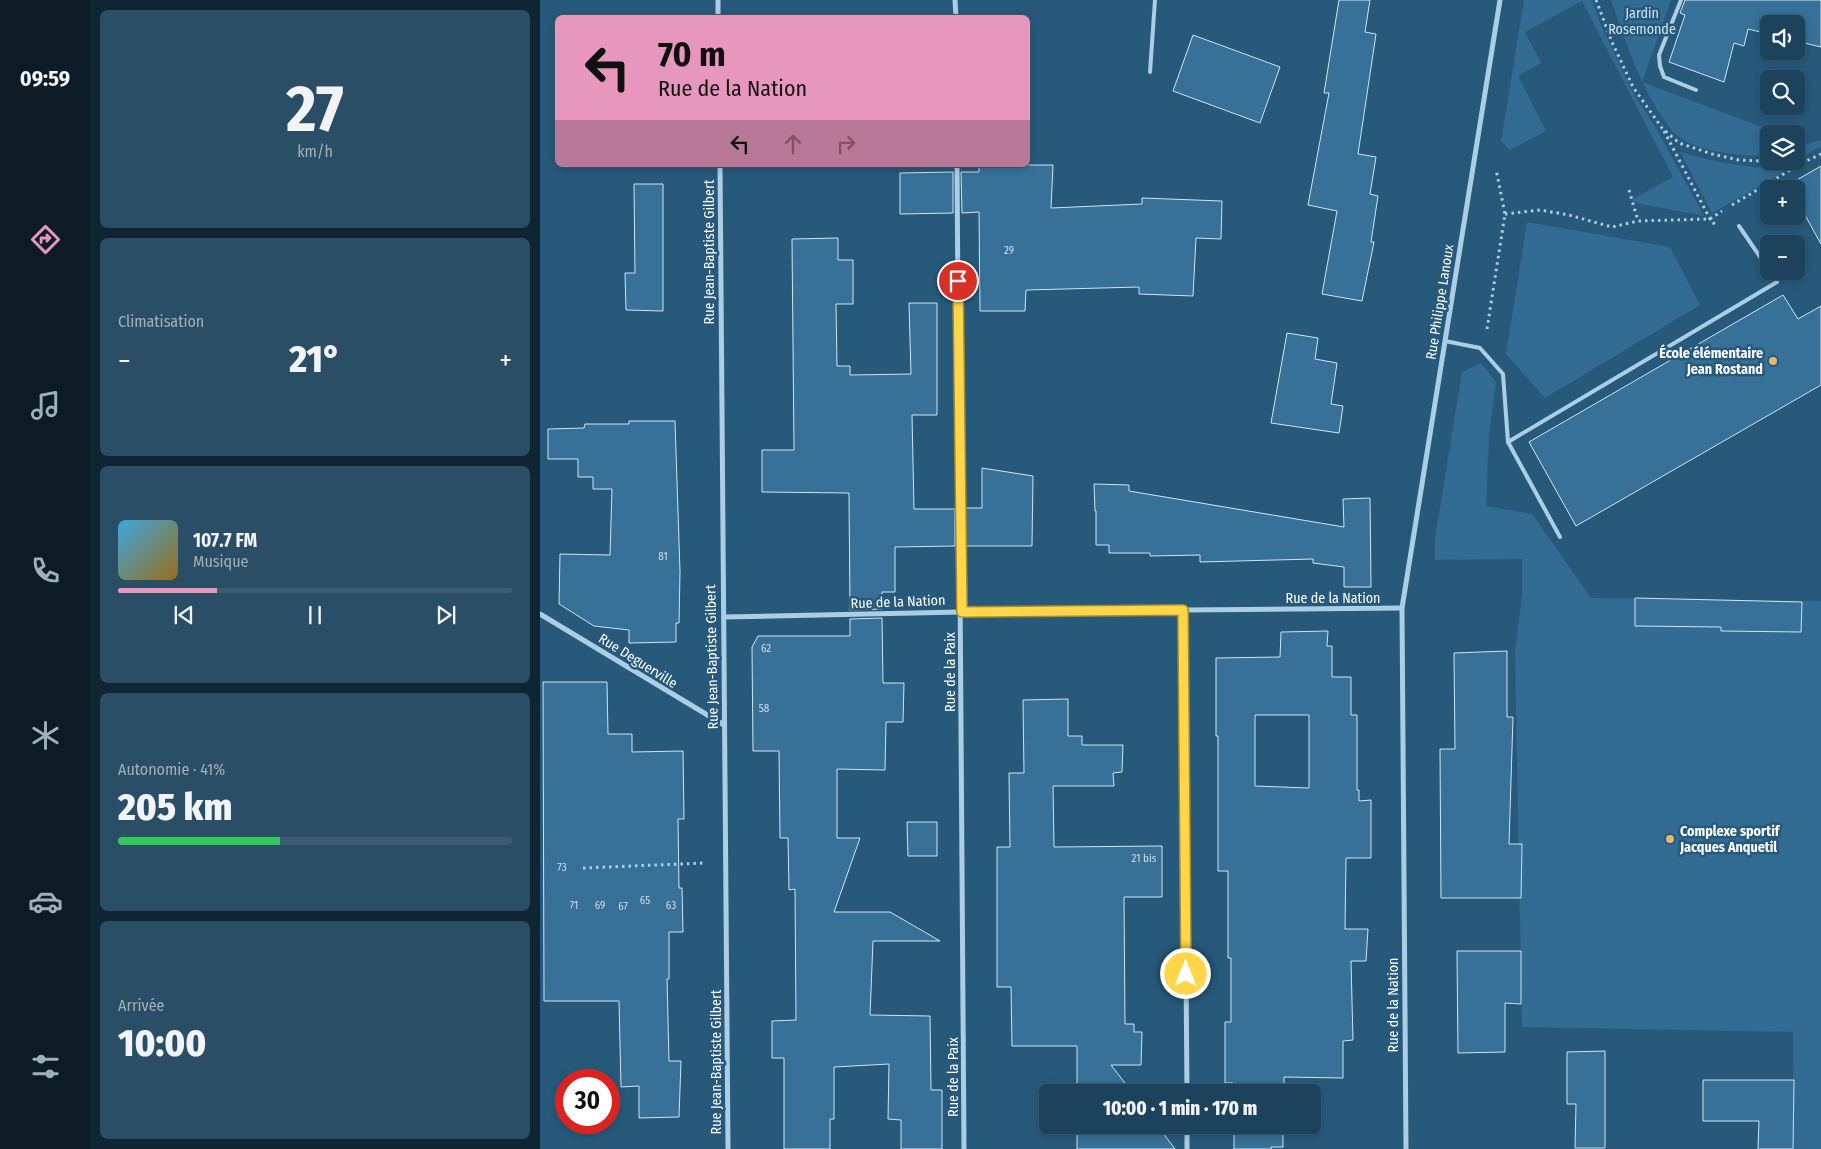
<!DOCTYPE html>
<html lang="fr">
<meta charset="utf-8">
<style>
:root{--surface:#1d435c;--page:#2a4e65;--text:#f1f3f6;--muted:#a0b0bb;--line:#3b5c72;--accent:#e797bd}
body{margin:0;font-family:"Fira Sans Condensed",sans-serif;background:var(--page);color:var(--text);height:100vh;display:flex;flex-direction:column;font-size:19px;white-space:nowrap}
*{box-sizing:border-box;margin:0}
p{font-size:16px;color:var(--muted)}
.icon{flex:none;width:28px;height:28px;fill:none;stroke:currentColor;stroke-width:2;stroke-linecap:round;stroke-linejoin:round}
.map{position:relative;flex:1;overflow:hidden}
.drawer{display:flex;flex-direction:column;gap:10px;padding:10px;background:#102533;width:450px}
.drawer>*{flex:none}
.hud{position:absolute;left:15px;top:15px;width:475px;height:152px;border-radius:8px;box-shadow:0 2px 8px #0003,0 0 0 1px var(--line);background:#e797bd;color:#111;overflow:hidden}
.tools{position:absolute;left:1220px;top:15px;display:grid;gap:10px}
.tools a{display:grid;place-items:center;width:45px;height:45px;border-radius:8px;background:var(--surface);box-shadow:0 2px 8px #0003,0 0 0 1px var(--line);font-size:25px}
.speed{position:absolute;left:15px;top:1069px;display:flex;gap:10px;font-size:25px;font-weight:700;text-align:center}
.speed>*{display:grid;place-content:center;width:65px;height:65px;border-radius:50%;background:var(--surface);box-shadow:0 2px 8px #0003,0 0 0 1px var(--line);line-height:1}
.speed .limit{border:8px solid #d22;background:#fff;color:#111}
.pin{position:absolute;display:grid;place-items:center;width:42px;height:42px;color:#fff;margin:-21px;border:2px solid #fff;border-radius:50%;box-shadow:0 1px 5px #0007}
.me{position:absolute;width:55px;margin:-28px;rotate:0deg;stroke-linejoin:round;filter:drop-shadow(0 0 4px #0008)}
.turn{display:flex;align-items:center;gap:18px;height:105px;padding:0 20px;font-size:22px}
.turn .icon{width:65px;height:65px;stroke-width:2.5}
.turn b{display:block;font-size:35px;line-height:42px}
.lanes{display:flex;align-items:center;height:48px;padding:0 20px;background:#0003;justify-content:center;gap:25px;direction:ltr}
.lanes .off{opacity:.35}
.big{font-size:38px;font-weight:800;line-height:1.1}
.drawer .card{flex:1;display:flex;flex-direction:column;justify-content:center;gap:8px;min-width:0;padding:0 18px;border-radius:8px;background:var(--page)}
.drawer .dial{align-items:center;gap:0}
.dial b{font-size:65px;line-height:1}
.song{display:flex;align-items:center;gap:15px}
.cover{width:60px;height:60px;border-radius:8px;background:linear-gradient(135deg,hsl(200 70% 55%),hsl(40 70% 35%))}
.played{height:5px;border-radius:2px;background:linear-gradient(90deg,var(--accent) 25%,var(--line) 25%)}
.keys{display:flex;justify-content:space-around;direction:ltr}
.heat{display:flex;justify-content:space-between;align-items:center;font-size:28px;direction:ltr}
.charge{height:8px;border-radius:4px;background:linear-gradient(90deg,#34c759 41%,var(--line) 0)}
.trip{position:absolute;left:499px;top:1084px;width:282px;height:50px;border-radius:8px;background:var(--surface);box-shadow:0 2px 8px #0003,0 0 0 1px var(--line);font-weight:800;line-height:50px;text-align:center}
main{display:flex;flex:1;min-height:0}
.menu{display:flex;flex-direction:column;width:90px;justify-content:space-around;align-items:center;background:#0c1b25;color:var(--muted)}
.menu .icon{width:35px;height:35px}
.menu .active{color:var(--accent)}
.menu b{font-size:22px;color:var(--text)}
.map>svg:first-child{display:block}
</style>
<main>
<nav class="menu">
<b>09:59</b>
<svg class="icon active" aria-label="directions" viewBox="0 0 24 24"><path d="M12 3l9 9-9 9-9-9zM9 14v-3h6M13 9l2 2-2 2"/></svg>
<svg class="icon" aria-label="music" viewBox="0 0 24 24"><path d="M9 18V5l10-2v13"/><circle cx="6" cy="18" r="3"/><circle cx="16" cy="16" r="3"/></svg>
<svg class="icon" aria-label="phone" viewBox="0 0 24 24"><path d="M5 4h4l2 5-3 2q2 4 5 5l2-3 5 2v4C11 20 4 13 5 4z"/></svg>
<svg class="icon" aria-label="climate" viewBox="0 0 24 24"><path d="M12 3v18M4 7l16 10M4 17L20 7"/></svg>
<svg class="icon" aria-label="car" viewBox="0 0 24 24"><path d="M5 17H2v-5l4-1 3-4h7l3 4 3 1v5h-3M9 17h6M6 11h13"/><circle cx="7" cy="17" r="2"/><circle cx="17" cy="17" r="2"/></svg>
<svg class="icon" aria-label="filters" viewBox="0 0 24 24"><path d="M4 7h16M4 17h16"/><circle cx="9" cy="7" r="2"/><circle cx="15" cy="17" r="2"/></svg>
</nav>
<section class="drawer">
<div class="card dial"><b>27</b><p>km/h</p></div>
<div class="card"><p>Climatisation</p>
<div class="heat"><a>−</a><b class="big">21°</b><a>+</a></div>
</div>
<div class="card">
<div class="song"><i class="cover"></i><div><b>107.7 FM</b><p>Musique</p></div></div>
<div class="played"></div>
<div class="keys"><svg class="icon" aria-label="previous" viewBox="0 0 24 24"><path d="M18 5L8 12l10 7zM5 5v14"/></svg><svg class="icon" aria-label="pause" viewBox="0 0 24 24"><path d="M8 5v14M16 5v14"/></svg><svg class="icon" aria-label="next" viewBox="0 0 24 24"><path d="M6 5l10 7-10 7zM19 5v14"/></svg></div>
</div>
<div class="card"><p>Autonomie · 41%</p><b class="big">205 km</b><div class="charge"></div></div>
<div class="card"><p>Arrivée</p><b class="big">10:00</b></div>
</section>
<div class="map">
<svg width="1281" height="1149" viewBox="0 0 1281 1149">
<rect width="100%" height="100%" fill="#27597b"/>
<!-- green -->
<g fill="#326c92">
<polygon points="984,0 1052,0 1061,25 1092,91 1116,128 1164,216 1101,204 1091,200 1133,177 1042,1 985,32 1001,63 978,76 1006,131 970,150 961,141"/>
<path d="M1071,0H1131L1102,82L1241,134H1229V156C1202,156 1155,153 1134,133C1131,130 1128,125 1125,121C1099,85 1086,41 1071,0Z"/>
<polygon points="1256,140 1267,144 1281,140 1281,146 1264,156 1256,156"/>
<path d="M1140,152C1176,162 1203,168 1240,168L1243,173L1172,213Z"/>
<polygon points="987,222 1130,247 1160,305 1005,398 966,354"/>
<polygon points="941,363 956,382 949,434 946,506 992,514 1051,598 1281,601 1281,1149 1254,1149 1253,1032 982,1027 975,651 982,596 982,559 895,560 895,538 922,372"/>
</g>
<!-- building -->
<g fill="#377197" stroke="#cee5f3" fill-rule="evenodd">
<polygon points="799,0 830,0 825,32 836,34 818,154 836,157 830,194 838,196 831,242 834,242 822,301 782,294 797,211 768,205 789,93 784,93"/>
<polygon points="1145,0 1281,0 1281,47 1256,41 1256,24 1229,24 1229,34 1208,29 1204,46 1194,43 1184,82 1129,62 1145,15 1140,13"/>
<polygon points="653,35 740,67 720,123 633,91"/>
<polygon points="439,165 513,165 511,208 602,204 602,198 682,201 681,239 656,238 653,296 599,294 599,287 486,290 485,311 440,311 439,212 422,213 421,172 439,172"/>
<polygon points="1281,166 1281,244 1256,199 1256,189 1250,189 1248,185"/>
<polygon points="413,172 413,213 360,214 360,173"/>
<polygon points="94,184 123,184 123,311 86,310 85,273 95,273"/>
<polygon points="298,238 298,260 313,260 313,304 296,304 297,366 310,366 310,375 371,374 369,303 397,303 397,415 372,415 374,509 415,509 415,546 355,547 355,592 342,592 342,609 310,610 309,493 222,492 222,450 254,450 252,239"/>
<polygon points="1243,295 1258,319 1281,306 1281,385 1036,526 989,442"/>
<polygon points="747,333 778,338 775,359 797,363 791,404 803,406 799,433 731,423"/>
<polygon points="89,421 135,421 140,572 139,623 136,623 136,642 89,643 89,630 54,626 19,604 20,554 70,555 72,489 53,489 53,477 38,477 38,459 8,459 8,429 44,428 45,424 89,424"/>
<polygon points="442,468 493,476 492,546 424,546 424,508 442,508"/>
<polygon points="554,484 589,485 589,491 804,527 803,499 830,498 831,587 804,587 804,567 773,563 773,559 660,562 660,555 610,556 610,553 569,553 569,545 556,545 556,511 555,511"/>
<polygon points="1095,598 1262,602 1261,632 1181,631 1181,627 1095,626"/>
<polygon points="342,618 343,683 364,683 363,722 346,722 345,770 297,769 297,838 320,838 294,912 350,912 400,941 333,941 330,1015 390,1016 391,1090 402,1090 402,1149 361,1149 361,1120 348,1119 349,1064 294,1067 294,1119 290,1119 290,1149 244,1149 244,1058 232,1058 232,1021 256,1020 255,889 249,890 248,838 240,838 239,751 213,751 212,647 218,636 310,636 310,619"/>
<path d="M788,631L787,646H792V677H811V715H817V790H819V801L831,800V858H806L805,929H828L826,961H811L813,1040L803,1041V1078L744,1077V1092H693V1083H685V1022H691V958H688V871H678V736H676V658L740,657L741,632ZM715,715H769V788L715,786Z"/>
<polygon points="967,651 967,717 973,717 969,844 982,844 981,898 901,898 900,749 915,749 914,653"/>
<polygon points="3,682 67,682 68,734 92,734 92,752 143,751 144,819 138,819 139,888 142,888 143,932 129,932 129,979 127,979 129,1061 141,1061 139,1117 99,1118 99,1086 81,1087 79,1001 4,1001"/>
<polygon points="528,699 528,736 542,736 542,745 583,745 582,772 573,773 574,786 513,786 514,847 622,846 622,897 584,897 585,1024 594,1024 594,1032 602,1032 601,1065 571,1065 592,1092 537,1092 537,1046 472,1046 471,987 457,987 457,847 470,847 469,773 484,773 483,700"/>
<polygon points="367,822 397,822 397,856 368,856"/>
<polygon points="917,951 981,951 981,1004 965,1003 965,1052 918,1053"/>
<polygon points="1065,1051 1065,1148 1035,1148 1036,1104 1027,1104 1027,1052"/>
<polygon points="1163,1080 1254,1080 1253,1149 1218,1149 1219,1121 1163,1121"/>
<polygon points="537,1125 617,1125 635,1149 537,1149"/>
<polygon points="694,1125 743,1125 743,1147 731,1147 731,1149 694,1149"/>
</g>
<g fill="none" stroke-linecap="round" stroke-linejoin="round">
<!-- path -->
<g stroke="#abcee4" stroke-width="3" stroke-dasharray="2.5 4" stroke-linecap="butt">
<polyline points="1056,0 1072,42 1093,87 1122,128 1139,143 1172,154 1199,160 1262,163 1281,154"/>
<polyline points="1124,131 1170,219 1173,223 1179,224"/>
<polyline points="1089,190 1098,221"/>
<polyline points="1192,205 1262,163"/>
<polyline points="965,214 1000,210 1029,215 1072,227 1098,221 1170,219 1182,211"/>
<polyline points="947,329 965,214 956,169"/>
<polyline points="43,868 165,863"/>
</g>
<!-- lane -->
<g stroke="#abcee4" stroke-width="4">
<polyline points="1141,0 1119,55 1120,66 1124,77 1156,90"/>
<polyline points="610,72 615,0"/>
<polyline points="1199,226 1229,270"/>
<polyline points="905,341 940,348 963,374 968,442 1020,537"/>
<polyline points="968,442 1237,282 1230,271"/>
</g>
<!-- street -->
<g stroke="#abcee4" stroke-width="5">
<polyline points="178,0 178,18"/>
<polyline points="415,0 416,18"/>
<polyline points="180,165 188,1149"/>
<polyline points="417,165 424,1149"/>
<polyline points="643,610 647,1092"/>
<polyline points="0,614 184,725"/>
<polyline points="184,617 421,612 862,608"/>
<polyline points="647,1125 647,1149"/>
<polyline points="866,1149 862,608 960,0"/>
</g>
</g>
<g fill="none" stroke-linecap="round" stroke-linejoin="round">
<!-- route casing -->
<g stroke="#a68a30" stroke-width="12">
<polyline id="route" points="418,281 422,612 643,610 646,974"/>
</g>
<!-- route -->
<use href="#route" stroke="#ffd54a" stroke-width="9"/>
</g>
<!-- markers -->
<g fill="#ecb571" stroke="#27597b" stroke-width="2">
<circle cx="1233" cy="361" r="5"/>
<circle cx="1130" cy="839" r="5"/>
</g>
<g text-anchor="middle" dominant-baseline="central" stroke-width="5" stroke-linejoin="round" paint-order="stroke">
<!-- number labels -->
<g font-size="11" fill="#cddce5">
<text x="469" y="250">29</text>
<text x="123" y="556">81</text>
<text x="226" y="648">62</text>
<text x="224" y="708">58</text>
<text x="604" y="858">21 bis</text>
<text x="22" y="867">73</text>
<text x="105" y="900">65</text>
<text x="34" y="905">71</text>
<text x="60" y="905">69</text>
<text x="131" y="905">63</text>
<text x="83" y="906">67</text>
</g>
<!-- park labels -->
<g font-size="14" fill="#cee5f3" stroke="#27597b">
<text x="1102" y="13">Jardin<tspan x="1102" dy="16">Rosemonde</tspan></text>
</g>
<!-- street labels -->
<g font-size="14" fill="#fff" stroke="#27597b">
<text transform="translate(169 252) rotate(-90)">Rue Jean-Baptiste Gilbert</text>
<text transform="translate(900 302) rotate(-81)">Rue Philippe Lanoux</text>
<text x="793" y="598">Rue de la Nation</text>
<text transform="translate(358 602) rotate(-2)">Rue de la Nation</text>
<text transform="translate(172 657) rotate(-91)">Rue Jean-Baptiste Gilbert</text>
<text transform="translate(98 661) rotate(32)">Rue Deguerville</text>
<text transform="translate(410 672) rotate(-90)">Rue de la Paix</text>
<text transform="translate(853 1005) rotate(-90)">Rue de la Nation</text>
<text transform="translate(176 1062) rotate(-90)">Rue Jean-Baptiste Gilbert</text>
<text transform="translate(413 1077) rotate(-90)">Rue de la Paix</text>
</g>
<!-- poi labels -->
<g font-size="14" font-weight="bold" fill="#fff" stroke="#27597b" text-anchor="end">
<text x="1223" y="353">École élémentaire<tspan x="1223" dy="16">Jean Rostand</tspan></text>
<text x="1140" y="831" text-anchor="start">Complexe sportif<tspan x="1140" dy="16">Jacques Anquetil</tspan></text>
</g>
</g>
</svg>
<div class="tools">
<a><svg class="icon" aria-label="sound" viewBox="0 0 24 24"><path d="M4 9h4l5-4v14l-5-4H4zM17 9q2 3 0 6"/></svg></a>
<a><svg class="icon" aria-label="search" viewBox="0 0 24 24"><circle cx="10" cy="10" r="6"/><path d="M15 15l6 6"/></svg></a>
<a><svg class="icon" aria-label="layers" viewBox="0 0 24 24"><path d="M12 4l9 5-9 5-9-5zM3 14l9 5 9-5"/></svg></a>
<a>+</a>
<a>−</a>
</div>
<div class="speed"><div class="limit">30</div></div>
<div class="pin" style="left:418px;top:281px;background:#d93025"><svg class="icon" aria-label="arrive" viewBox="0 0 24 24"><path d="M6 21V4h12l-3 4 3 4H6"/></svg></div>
<svg class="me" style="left:646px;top:974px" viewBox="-20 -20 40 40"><circle r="17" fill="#ffd54a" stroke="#fff" stroke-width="3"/><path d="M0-11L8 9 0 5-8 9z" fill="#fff"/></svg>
<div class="trip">10:00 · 1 min · 170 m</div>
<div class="hud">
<div class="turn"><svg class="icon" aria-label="left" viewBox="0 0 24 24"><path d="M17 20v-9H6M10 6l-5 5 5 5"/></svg><div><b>70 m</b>Rue de la Nation</div></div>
<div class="lanes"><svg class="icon" aria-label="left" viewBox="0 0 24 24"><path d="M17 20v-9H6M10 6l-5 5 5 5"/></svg><svg class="icon off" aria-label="ahead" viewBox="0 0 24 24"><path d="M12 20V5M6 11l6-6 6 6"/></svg><svg class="icon off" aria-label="right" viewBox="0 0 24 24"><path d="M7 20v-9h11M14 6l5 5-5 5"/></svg></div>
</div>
</div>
</main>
